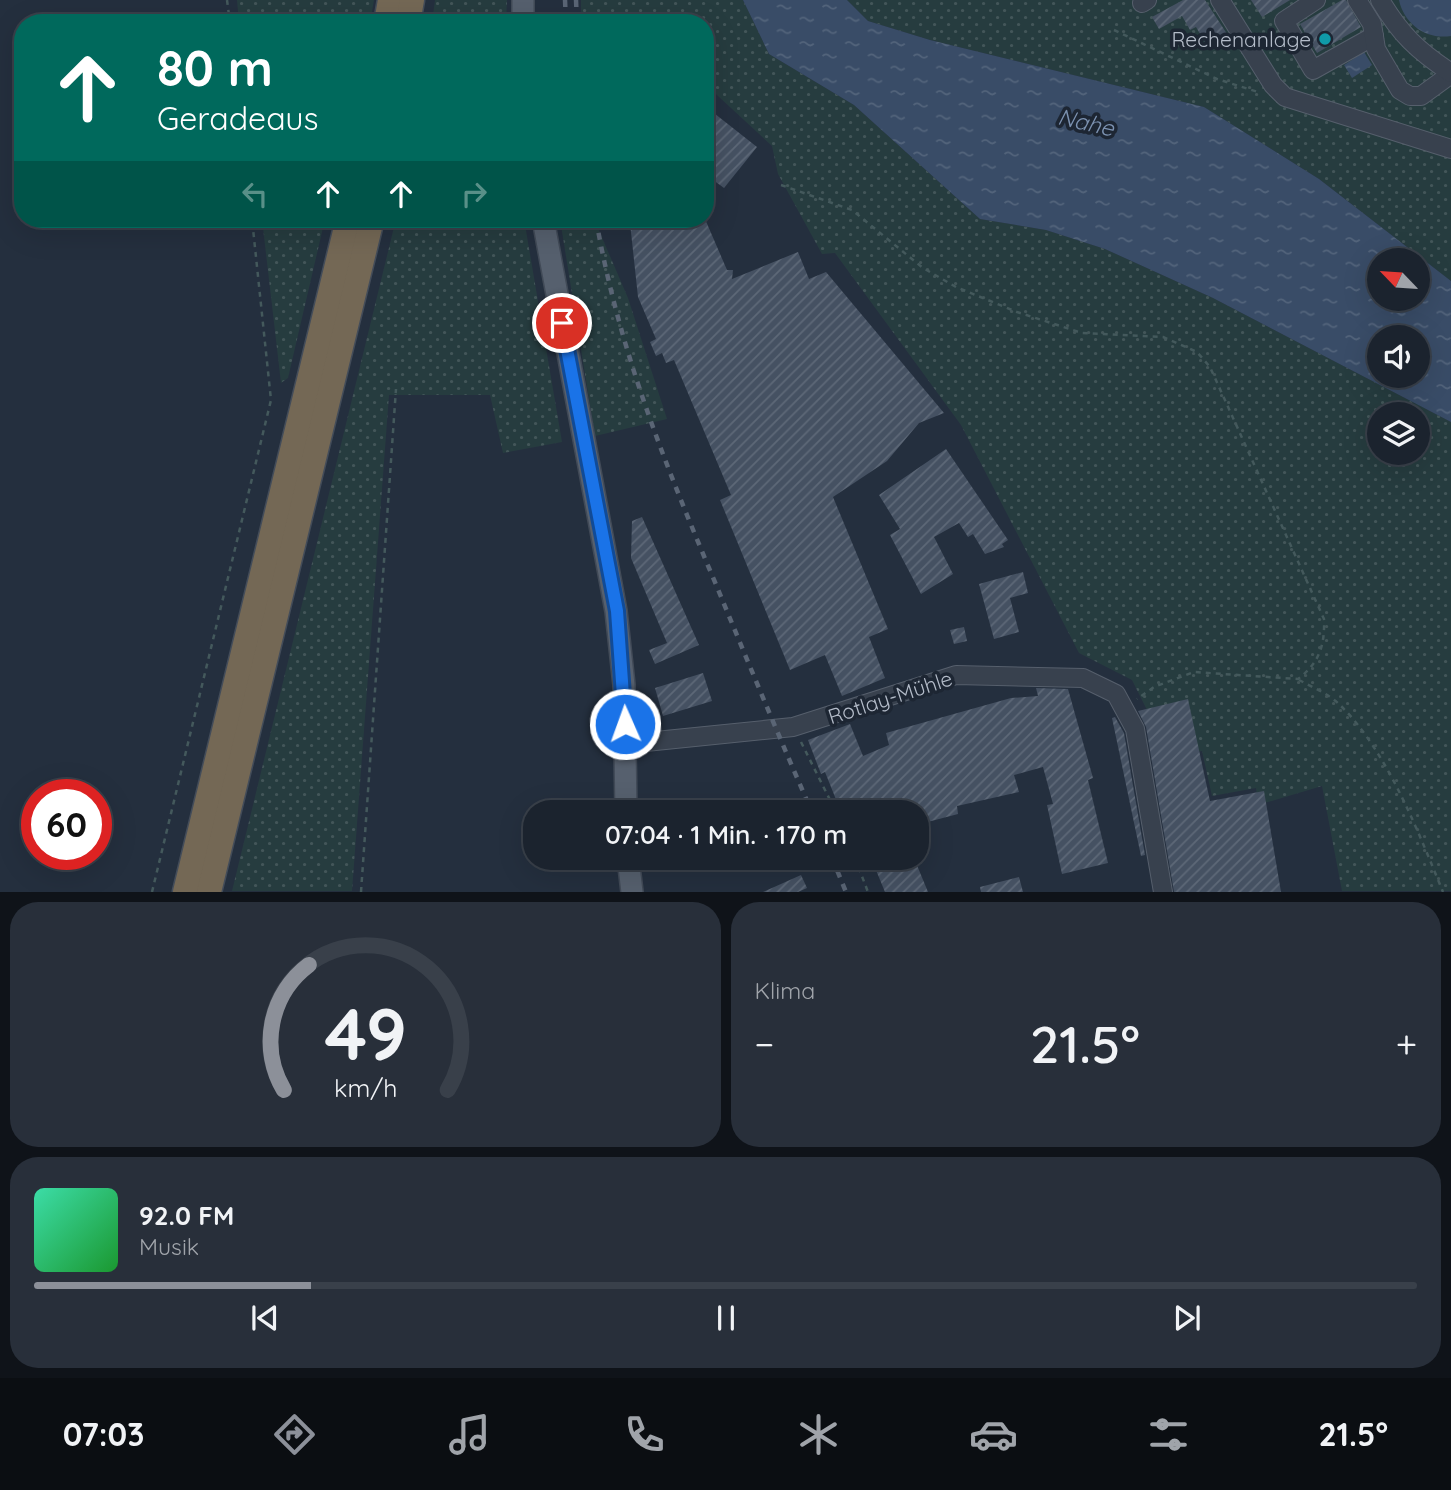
<!DOCTYPE html>
<html lang="de">
<meta charset="utf-8">
<style>
:root{--surface:#1b232e;--page:#282f3a;--text:#f1f3f6;--muted:#a0a4aa;--line:#39404a;--accent:#8c9099}
body{margin:0;font-family:Quicksand,sans-serif;background:var(--page);color:var(--text);height:100vh;display:flex;flex-direction:column;font-size:26px;white-space:nowrap}
*{box-sizing:border-box;margin:0}
p{font-size:23px;color:var(--muted)}
.icon{flex:none;width:38px;height:38px;fill:none;stroke:currentColor;stroke-width:2;stroke-linecap:round;stroke-linejoin:round}
.map{position:relative;height:892px;overflow:hidden}
.sheet{display:flex;flex-direction:column;gap:10px;padding:10px;background:#0f1319;flex:1}
.sheet>*{flex:none}
.top-card{position:absolute;left:14px;top:14px;width:700px;height:214px;border-radius:28px;box-shadow:0 7px 28px #0002,0 0 0 2px var(--line);background:#00695c;color:#fff;overflow:hidden}
.needle{width:46px;rotate:295deg}
.tools{position:absolute;left:1367px;top:248px;display:grid;gap:14px}
.tools a{display:grid;place-items:center;width:63px;height:63px;border-radius:50%;background:var(--surface);box-shadow:0 7px 28px #0002,0 0 0 2px var(--line);font-size:35px}
.speed{position:absolute;left:21px;top:779px;display:flex;gap:14px;font-size:35px;font-weight:700;text-align:center}
.speed>*{display:grid;place-content:center;width:91px;height:91px;border-radius:50%;background:var(--surface);box-shadow:0 7px 28px #0002,0 0 0 2px var(--line);line-height:1}
.speed .limit{border:10px solid #d22;background:#fff;color:#111}
.pin{position:absolute;display:grid;place-items:center;width:60px;height:60px;color:#fff;margin:-30px;border:4px solid #fff;border-radius:50%;box-shadow:0 2px 7px #0007}
.me{position:absolute;width:77px;margin:-38px;rotate:358deg;stroke-linejoin:round;filter:drop-shadow(0 0 5px #0008)}
.turn{display:flex;align-items:center;gap:24px;height:147px;padding:0 28px;font-size:32px}
.turn .icon{width:91px;height:91px;stroke-width:2.5}
.turn b{display:block;font-size:49px;line-height:60px}
.lanes{display:flex;align-items:center;height:66px;padding:0 28px;background:#0003;justify-content:center;gap:35px;direction:ltr}
.lanes .off{opacity:.35}
.big{font-size:52px;font-weight:600;line-height:1.1}
.sheet .card{flex:1;display:flex;flex-direction:column;justify-content:center;gap:10px;min-width:0;padding:0 24px;border-radius:28px;background:var(--page)}
.sheet .dial{align-items:center;gap:0}
.dial svg{height:182px;overflow:visible;fill:none;stroke:var(--line);stroke-width:7;stroke-linecap:round;text-anchor:middle}
.dial text{fill:var(--text);stroke:none}
.song{display:flex;align-items:center;gap:21px}
.cover{width:84px;height:84px;border-radius:10px;background:linear-gradient(135deg,hsl(160 70% 55%),hsl(130 70% 35%))}
.played{height:7px;border-radius:4px;background:linear-gradient(90deg,var(--accent) 20%,var(--line) 20%)}
.keys{display:flex;justify-content:space-around;direction:ltr}
.heat{display:flex;justify-content:space-between;align-items:center;font-size:38px;direction:ltr}
.sheet .tiles{flex:1;display:grid;gap:10px;grid-template-columns:1fr 1fr}
.card:last-child{grid-column:span 2}
.trip{position:absolute;left:523px;top:800px;width:406px;height:70px;border-radius:28px;background:var(--surface);box-shadow:0 7px 28px #0002,0 0 0 2px var(--line);font-weight:600;line-height:70px;text-align:center}
.tab-bar{display:flex;height:112px;justify-content:space-around;align-items:center;background:#0b0e12;color:var(--muted)}
.tab-bar .icon{width:49px;height:49px}
.tab-bar .active{color:var(--accent)}
.tab-bar b{font-size:32px;color:var(--text)}
.map>svg:first-child{display:block}
</style>
<div class="map">
<svg width="1451" height="892" viewBox="0 0 1451 892">
<defs>
<pattern id="grass-dots" width="8" height="8" patternUnits="userSpaceOnUse" patternTransform="scale(1.75)"><rect width="8" height="8" fill="#263c3f"/><path d="M2 2h.1M6 6h.1" fill="none" stroke="#435659" stroke-width="1.8" stroke-linecap="round"/></pattern>
<pattern id="water-ripples" width="26" height="14" patternUnits="userSpaceOnUse" patternTransform="scale(1.75)"><rect width="26" height="14" fill="#394c67"/><path d="M2 4q2-2 4 0t4 0M15 11q2-2 4 0t4 0" fill="none" stroke="#53647b"/></pattern>
<pattern id="building-hatch" width="6" height="6" patternUnits="userSpaceOnUse" patternTransform="scale(1.75)"><rect width="6" height="6" fill="#455162"/><path d="M-1 1l2-2M0 6l6-6M5 7l2-2" fill="none" stroke="#5d6877"/></pattern>
</defs>
<rect width="100%" height="100%" fill="#242f3e"/>
<!-- grass -->
<g fill="url(#grass-dots)" fill-rule="evenodd">
<polygon points="237,0 374,0 370,23 239,23"/>
<polygon points="435,0 507,0 506,23 432,23"/>
<path d="M581,0H743L769,54L854,105L980,219L1046,230L1105,249L1213,298L1451,422V891H1342L1322,786L1258,805L1256,788L1212,796L1202,751L1163,753L1151,718L1132,680L1079,653L961,425L835,253L822,254L778,174L772,146L705,84V23H581ZM1379,415H1418V453H1379Z"/>
<polygon points="847,0 1451,0 1451,281 1319,179 1204,107 930,40 868,21"/>
<polygon points="262,219 325,219 288,378 281,383"/>
<polygon points="396,219 524,219 562,442 503,453 490,395 389,395 352,891 232,891"/>
<polygon points="560,219 594,219 628,298 667,419 595,436"/>
</g>
<!-- water -->
<g fill="url(#water-ripples)" fill-rule="evenodd">
<path d="M743,0H847L868,21L930,40L1204,107L1319,179L1451,281V422L1213,298L1105,249L1046,230L980,219L854,105L769,54ZM1379,261H1418V299H1379ZM1379,338H1418V376H1379Z"/>
<path d="M1399,0H1451V36C1426,40 1404,24 1399,0Z"/>
<polygon points="1364,52 1372,65 1352,78 1344,65"/>
</g>
<!-- building -->
<g fill="url(#building-hatch)">
<polygon points="1183,0 1205,0 1229,37 1209,49 1196,27 1190,30 1182,16 1159,29 1152,17"/>
<polygon points="1251,0 1290,0 1262,17"/>
<polygon points="1342,0 1346,0 1361,27 1317,53 1300,24"/>
<polygon points="705,106 757,147 724,188 705,174"/>
<polygon points="640,219 705,219 727,270 733,270 732,279 798,252 809,279 826,272 944,413 919,423 887,461 833,497 888,629 869,637 885,678 842,696 825,655 790,670 720,500 731,495 674,360 666,363 662,353 656,356 650,342 656,339 638,297 630,223"/>
<polygon points="946,449 1008,540 1002,544 1004,547 985,554 973,534 968,537 959,523 934,537 953,574 921,594 890,535 900,529 879,495"/>
<polygon points="642,517 699,645 655,664 649,650 667,643 631,558 632,521"/>
<polygon points="1023,572 1028,593 1010,598 1019,632 994,639 979,584"/>
<polygon points="964,627 967,641 954,644 950,630"/>
<polygon points="703,673 712,701 663,716 655,688"/>
<polygon points="1036,688 1068,689 1093,778 1088,780 1108,863 1062,874 1047,805 1053,804 1043,767 1014,775 1019,792 957,806 958,814 920,824 917,812 841,812 825,772 821,774 808,740 850,724 863,756 889,745 886,733 1011,698 1038,696"/>
<polygon points="1188,699 1210,801 1264,791 1281,892 1174,892 1146,727 1138,711"/>
<polygon points="1115,717 1124,733 1145,855 1141,856 1112,718"/>
<polygon points="871,858 914,858 928,892 885,892"/>
<polygon points="801,875 807,888 798,892 763,892"/>
<polygon points="1019,877 1023,892 981,892 980,887"/>
</g>
<g fill="none" stroke-linecap="round" stroke-linejoin="round">
<!-- minor casing -->
<g stroke="#565f6c" stroke-width="20">
<g id="minor">
<polyline points="1220,0 1273,85 1285,97 1451,149"/>
<polyline points="1316,0 1284,21 1313,70 1374,36"/>
<polyline points="1357,0 1372,24 1376,49 1400,90 1410,96 1421,96 1451,74"/>
<path d="M1380,0C1401,35 1417,50 1451,73"/>
<polyline points="1142,3 1147,0"/>
<polyline points="626,744 793,727 956,675 1083,678 1116,694 1135,729 1163,892"/>
</g>
</g>
<!-- major casing -->
<g stroke="#414a57" stroke-width="24">
<g id="major">
<polyline points="523,23 523,0"/>
<polyline points="543,219 616,611 624,685 626,812"/>
<polyline points="628,858 632,892"/>
</g>
</g>
<!-- highway casing -->
<g stroke="#434c59" stroke-width="27">
<g id="highway">
<polyline points="386,23 390,0"/>
<polyline points="408,23 412,0"/>
<polyline points="185,892 348,219"/>
<polyline points="209,892 372,219"/>
</g>
</g>
<!-- path -->
<g stroke="#44595c" stroke-width="2.5" stroke-dasharray="5 5" stroke-linecap="butt">
<polyline points="227,0 230,23"/>
<polyline points="1114,30 1217,79 1258,92"/>
<path d="M781,185L852,210L923,268L956,287L1017,312L1082,333L1163,337L1197,352L1210,367L1324,619C1325,646 1319,663 1298,679L1194,672L1154,687L1137,699"/>
<path d="M1299,680C1312,687 1329,694 1340,705C1387,751 1418,831 1443,892"/>
<polyline points="801,742 836,812"/>
<polyline points="855,858 868,892"/>
<polyline points="152,892 271,400 252,219"/>
<polyline points="361,892 396,389"/>
</g>
<!-- minor -->
<use href="#minor" stroke="#38414e" stroke-width="18"/>
<!-- major -->
<use href="#major" stroke="#56606e" stroke-width="21"/>
<!-- highway -->
<use href="#highway" stroke="#746855" stroke-width="24"/>
<!-- rail -->
<g stroke="#5a6575" stroke-width="4.5" stroke-dasharray="7 7" stroke-linecap="butt">
<polyline points="565,0 566,23"/>
<polyline points="576,0 577,23"/>
<path d="M596,219C619,351 665,464 717,587C748,662 779,737 812,812"/>
<polyline points="832,858 846,892"/>
</g>
</g>
<g fill="none" stroke-linecap="round" stroke-linejoin="round">
<!-- route casing -->
<g stroke="#114b97" stroke-width="18">
<polyline id="route" points="562,323 617,611 625,724"/>
</g>
<!-- route -->
<use href="#route" stroke="#1a73e8" stroke-width="12"/>
</g>
<!-- markers -->
<circle fill="#0f9aa8" stroke="#1d2633" stroke-width="2.5" cx="1325" cy="39" r="7"/>
<g text-anchor="middle" dominant-baseline="central" stroke-width="7" stroke-linejoin="round" paint-order="stroke">
<!-- poi labels -->
<g font-size="21" fill="#b4bcc9" stroke="#1d2633" text-anchor="end">
<text x="1311" y="39">Rechenanlage</text>
</g>
<!-- street labels -->
<g font-size="21" fill="#b4bcc9" stroke="#1d2633">
<text transform="translate(890 697) rotate(-18)">Rotlay-Mühle</text>
</g>
<!-- water labels -->
<g font-size="23" font-style="italic" fill="#7c92b1" stroke="#1d2633">
<text transform="translate(1086 122) rotate(13)">Nahe</text>
</g>
</g>
</svg>
<div class="tools">
<a><svg class="needle" viewBox="-14 -14 28 28"><path d="M0-13l5 13h-10z" fill="#e53935"/><path d="M0 13l5-13h-10z" fill="#a0a4aa"/></svg></a>
<a><svg class="icon" aria-label="sound" viewBox="0 0 24 24"><path d="M4 9h4l5-4v14l-5-4H4zM17 9q2 3 0 6"/></svg></a>
<a><svg class="icon" aria-label="layers" viewBox="0 0 24 24"><path d="M12 4l9 5-9 5-9-5zM3 14l9 5 9-5"/></svg></a>
</div>
<div class="speed"><div class="limit">60</div></div>
<div class="pin" style="left:562px;top:323px;background:#d93025"><svg class="icon" aria-label="arrive" viewBox="0 0 24 24"><path d="M6 21V4h12l-3 4 3 4H6"/></svg></div>
<svg class="me" style="left:625px;top:724px" viewBox="-20 -20 40 40"><circle r="17" fill="#1a73e8" stroke="#fff" stroke-width="3"/><path d="M0-11L8 9 0 5-8 9z" fill="#fff"/></svg>
<div class="trip">07:04 · 1 Min. · 170 m</div>
<div class="top-card">
<div class="turn"><svg class="icon" aria-label="ahead" viewBox="0 0 24 24"><path d="M12 20V5M6 11l6-6 6 6"/></svg><div><b>80 m</b>Geradeaus</div></div>
<div class="lanes"><svg class="icon off" aria-label="left" viewBox="0 0 24 24"><path d="M17 20v-9H6M10 6l-5 5 5 5"/></svg><svg class="icon" aria-label="ahead" viewBox="0 0 24 24"><path d="M12 20V5M6 11l6-6 6 6"/></svg><svg class="icon" aria-label="ahead" viewBox="0 0 24 24"><path d="M12 20V5M6 11l6-6 6 6"/></svg><svg class="icon off" aria-label="right" viewBox="0 0 24 24"><path d="M7 20v-9h11M14 6l5 5-5 5"/></svg></div>
</div>
</div>
<section class="sheet">
<div class="tiles">
<div class="card dial"><svg viewBox="0 0 100 80">
<path d="M14 69A42 42 0 1 1 86 69"/>
<path d="M14 69A42 42 0 0 1 25 14" stroke="#8c9099"/>
<text x="50" y="56" font-size="32" font-weight="700">49</text>
<text x="50" y="72" font-size="11">km/h</text>
</svg></div>
<div class="card"><p>Klima</p>
<div class="heat"><a>−</a><b class="big">21.5°</b><a>+</a></div>
</div>
<div class="card">
<div class="song"><i class="cover"></i><div><b>92.0 FM</b><p>Musik</p></div></div>
<div class="played"></div>
<div class="keys"><svg class="icon" aria-label="previous" viewBox="0 0 24 24"><path d="M18 5L8 12l10 7zM5 5v14"/></svg><svg class="icon" aria-label="pause" viewBox="0 0 24 24"><path d="M8 5v14M16 5v14"/></svg><svg class="icon" aria-label="next" viewBox="0 0 24 24"><path d="M6 5l10 7-10 7zM19 5v14"/></svg></div>
</div>
</div>
</section>
<nav class="tab-bar">
<b>07:03</b>
<svg class="icon active" aria-label="directions" viewBox="0 0 24 24"><path d="M12 3l9 9-9 9-9-9zM9 14v-3h6M13 9l2 2-2 2"/></svg>
<svg class="icon" aria-label="music" viewBox="0 0 24 24"><path d="M9 18V5l10-2v13"/><circle cx="6" cy="18" r="3"/><circle cx="16" cy="16" r="3"/></svg>
<svg class="icon" aria-label="phone" viewBox="0 0 24 24"><path d="M5 4h4l2 5-3 2q2 4 5 5l2-3 5 2v4C11 20 4 13 5 4z"/></svg>
<svg class="icon" aria-label="climate" viewBox="0 0 24 24"><path d="M12 3v18M4 7l16 10M4 17L20 7"/></svg>
<svg class="icon" aria-label="car" viewBox="0 0 24 24"><path d="M5 17H2v-5l4-1 3-4h7l3 4 3 1v5h-3M9 17h6M6 11h13"/><circle cx="7" cy="17" r="2"/><circle cx="17" cy="17" r="2"/></svg>
<svg class="icon" aria-label="filters" viewBox="0 0 24 24"><path d="M4 7h16M4 17h16"/><circle cx="9" cy="7" r="2"/><circle cx="15" cy="17" r="2"/></svg>
<b>21.5°</b>
</nav>
